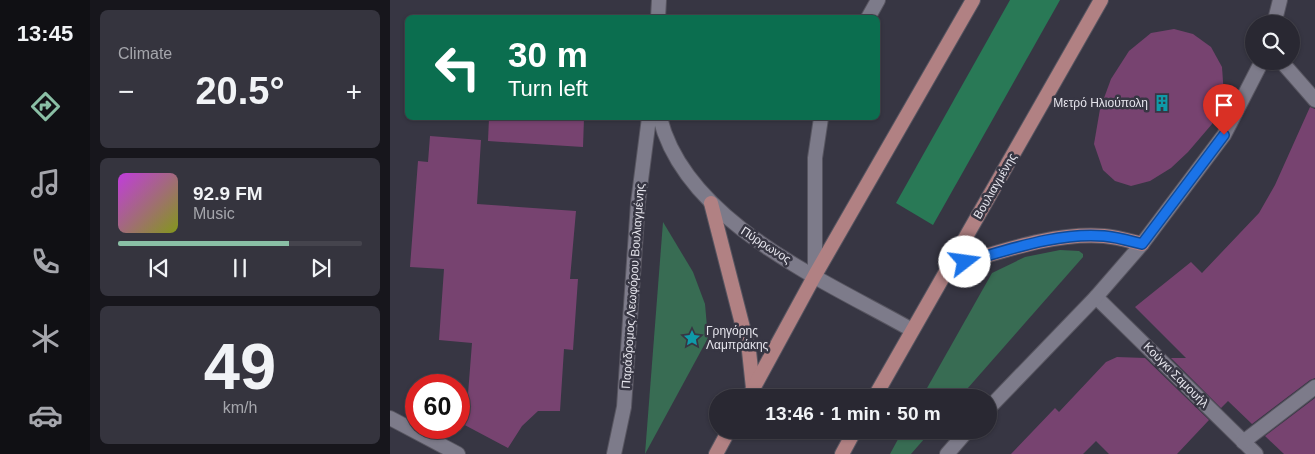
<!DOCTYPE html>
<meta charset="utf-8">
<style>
:root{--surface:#292832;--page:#35343e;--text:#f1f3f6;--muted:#a5a6ac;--line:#45444d;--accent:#8abfa5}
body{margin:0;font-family:Helvetica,sans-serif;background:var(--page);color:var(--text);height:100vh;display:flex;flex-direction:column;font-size:19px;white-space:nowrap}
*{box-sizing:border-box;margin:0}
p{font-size:16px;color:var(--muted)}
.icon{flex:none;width:28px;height:28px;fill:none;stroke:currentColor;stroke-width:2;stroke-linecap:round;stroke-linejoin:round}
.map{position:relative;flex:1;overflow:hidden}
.side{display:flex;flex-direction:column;gap:10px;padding:10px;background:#17161c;width:300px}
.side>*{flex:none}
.banner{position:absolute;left:15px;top:15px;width:475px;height:105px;border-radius:8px;box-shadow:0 1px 4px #0004,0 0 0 1px var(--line);background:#0b6e4f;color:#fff;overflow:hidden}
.buttons{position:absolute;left:855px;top:15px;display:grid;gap:10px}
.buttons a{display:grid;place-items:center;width:55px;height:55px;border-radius:50%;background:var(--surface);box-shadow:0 1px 4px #0004,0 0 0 1px var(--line);font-size:25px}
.speed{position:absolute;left:15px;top:374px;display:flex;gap:10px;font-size:25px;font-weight:700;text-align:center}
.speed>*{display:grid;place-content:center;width:65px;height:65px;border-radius:50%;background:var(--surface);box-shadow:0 1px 4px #0004,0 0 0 1px var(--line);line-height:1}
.speed .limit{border:8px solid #d22;background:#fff;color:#111}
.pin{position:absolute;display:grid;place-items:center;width:42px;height:42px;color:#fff;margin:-51px -21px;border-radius:50% 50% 50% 0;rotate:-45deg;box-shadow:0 0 5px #0007}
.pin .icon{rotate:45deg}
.me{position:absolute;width:55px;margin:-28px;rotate:75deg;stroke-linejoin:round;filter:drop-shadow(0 0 4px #0008)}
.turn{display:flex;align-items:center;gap:18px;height:105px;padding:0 20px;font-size:22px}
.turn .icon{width:65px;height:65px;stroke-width:2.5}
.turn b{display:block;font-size:35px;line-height:42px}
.big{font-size:38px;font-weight:700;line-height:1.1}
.side .card{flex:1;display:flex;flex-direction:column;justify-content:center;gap:8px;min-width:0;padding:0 18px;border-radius:8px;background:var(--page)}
.side .dial{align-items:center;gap:0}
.dial b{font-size:65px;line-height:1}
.song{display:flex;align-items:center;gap:15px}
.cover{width:60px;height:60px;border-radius:8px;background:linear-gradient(135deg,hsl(290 70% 55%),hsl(70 70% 35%))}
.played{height:5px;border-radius:2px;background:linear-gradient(90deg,var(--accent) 70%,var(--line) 70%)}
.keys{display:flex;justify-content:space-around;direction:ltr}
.heat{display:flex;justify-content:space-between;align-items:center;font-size:28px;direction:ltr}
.trip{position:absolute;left:319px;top:389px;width:288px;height:50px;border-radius:25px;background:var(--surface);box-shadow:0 1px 4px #0004,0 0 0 1px var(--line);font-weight:700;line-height:50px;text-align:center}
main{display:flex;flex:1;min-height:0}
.dock{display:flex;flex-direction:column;width:90px;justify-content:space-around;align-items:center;background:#101014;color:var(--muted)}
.dock .icon{width:35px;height:35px}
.dock .active{color:var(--accent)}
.dock b{font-size:22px;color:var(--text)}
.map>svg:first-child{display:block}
</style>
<main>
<nav class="dock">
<b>13:45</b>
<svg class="icon active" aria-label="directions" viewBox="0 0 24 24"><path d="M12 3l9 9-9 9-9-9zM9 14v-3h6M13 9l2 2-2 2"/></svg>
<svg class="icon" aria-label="music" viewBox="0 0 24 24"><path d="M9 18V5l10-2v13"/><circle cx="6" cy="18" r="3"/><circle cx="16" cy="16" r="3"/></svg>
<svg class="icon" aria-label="phone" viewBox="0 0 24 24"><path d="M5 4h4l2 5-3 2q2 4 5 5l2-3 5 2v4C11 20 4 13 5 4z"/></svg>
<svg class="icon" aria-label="climate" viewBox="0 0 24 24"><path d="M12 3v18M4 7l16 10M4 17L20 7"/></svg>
<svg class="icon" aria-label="car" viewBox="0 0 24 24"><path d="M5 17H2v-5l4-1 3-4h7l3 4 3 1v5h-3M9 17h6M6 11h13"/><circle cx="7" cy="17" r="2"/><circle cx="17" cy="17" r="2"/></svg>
</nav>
<section class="side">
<div class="card"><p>Climate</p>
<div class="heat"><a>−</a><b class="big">20.5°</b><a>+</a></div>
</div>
<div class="card">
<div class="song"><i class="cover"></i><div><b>92.9 FM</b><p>Music</p></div></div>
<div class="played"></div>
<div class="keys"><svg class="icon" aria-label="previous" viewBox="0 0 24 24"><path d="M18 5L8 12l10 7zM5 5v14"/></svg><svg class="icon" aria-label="pause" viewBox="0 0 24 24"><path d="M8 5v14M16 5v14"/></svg><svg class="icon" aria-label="next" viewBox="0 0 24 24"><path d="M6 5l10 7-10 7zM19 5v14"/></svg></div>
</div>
<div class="card dial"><b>49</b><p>km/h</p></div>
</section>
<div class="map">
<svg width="925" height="454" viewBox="0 0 925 454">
<rect width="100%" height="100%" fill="#373643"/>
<!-- green -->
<g fill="#386c53">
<polygon points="273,222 303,272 315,304 318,338 255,454"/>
<polygon points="670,250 689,251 693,254 693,257 570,397 532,397 602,273 635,257"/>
<polygon points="513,430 542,430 521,454 500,454"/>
</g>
<!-- forest -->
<polygon fill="#297956" points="620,0 670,0 543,225 506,203"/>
<!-- building -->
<g fill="#774370">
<polygon points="784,29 803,34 821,47 832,67 834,96 822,124 798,152 781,168 760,181 741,186 725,181 713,170 704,144 710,109 721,79 739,51 761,33"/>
<polygon points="920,107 925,109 925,378 920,380 862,424 838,401 831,408 781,358 796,358 745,307 801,262 812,273 869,213 885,185"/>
<polygon points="99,118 194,118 193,147 98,141"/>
<polygon points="40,136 91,140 87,204 186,211 180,279 188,279 183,350 174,349 170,411 148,411 132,426 118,448 69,422 69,411 78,394 82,343 49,340 54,269 20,267 28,161 38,162"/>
<polygon points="727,357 755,358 819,420 787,454 719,454 706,441 693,454 621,454 665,408 669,412 716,362"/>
<polygon points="925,398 925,454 894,454 875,436"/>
</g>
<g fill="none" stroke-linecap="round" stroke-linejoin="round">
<!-- minor casing -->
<g stroke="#575560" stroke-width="16">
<g id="minor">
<polyline points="891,61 925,100"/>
<polyline points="706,297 866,454"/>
<polyline points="0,418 68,454"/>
<polyline points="853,442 925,387"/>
</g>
</g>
<!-- tertiary casing -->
<g stroke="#575560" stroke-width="16">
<g id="tertiary">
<polyline points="268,18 269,0"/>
<polyline points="478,18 488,0"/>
<polyline points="884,24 890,0"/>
<path d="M270,118C296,223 436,281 522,330"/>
<polyline points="425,275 425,158 431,118"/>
<polyline points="598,409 706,297 752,244 834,135 872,61"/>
<polyline points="224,454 234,407 248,203 259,118"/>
<polyline points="557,454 578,430"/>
</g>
</g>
<!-- primary casing -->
<g stroke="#575560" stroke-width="16">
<g id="primary">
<polyline points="321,203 359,351 363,388"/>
<path d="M558,267C608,253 662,232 714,236C727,237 740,241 752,244"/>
<polyline points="358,398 425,275 583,0"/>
<polyline points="484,398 711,0"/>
<polyline points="326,454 339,430"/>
<polyline points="452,454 465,430"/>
</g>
</g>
<!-- minor -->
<use href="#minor" stroke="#7d7b8a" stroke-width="14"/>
<!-- tertiary -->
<use href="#tertiary" stroke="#7d7b8a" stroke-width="14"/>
<!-- primary -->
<use href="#primary" stroke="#b18183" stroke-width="14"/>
</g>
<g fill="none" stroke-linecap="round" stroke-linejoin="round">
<!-- route casing -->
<g stroke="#114b97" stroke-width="12">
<path id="route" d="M575,262C619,250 668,232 714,236C727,237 740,241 752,244L834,135"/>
</g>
<!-- route -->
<use href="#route" stroke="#1a73e8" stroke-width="9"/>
</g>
<!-- icons -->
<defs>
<g id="building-bare" transform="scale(1.35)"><path d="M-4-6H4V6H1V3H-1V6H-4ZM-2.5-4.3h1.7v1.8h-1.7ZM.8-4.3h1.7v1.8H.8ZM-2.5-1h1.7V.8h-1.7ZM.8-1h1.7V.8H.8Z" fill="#0f9aa8" stroke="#373643" stroke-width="2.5" paint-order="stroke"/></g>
<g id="sight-bare" transform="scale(1.35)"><path d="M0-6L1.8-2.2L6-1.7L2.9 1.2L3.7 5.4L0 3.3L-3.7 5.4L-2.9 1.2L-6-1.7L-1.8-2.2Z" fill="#0f9aa8" stroke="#373643" stroke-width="2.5" paint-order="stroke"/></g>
</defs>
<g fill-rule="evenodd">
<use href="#building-bare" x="772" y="103"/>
<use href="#sight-bare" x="302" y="338"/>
</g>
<g text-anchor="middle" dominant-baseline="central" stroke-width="5" stroke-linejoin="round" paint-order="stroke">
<!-- poi labels -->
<g font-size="12" fill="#e6e5ed" stroke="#373643" text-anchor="end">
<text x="758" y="103">Μετρό Ηλιούπολη</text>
<text x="316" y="331" text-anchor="start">Γρηγόρης<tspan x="316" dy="14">Λαμπράκης</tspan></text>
</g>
<!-- street labels -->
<g font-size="12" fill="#e6e5ed" stroke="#373643">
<text transform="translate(605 186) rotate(-60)">Βουλιαγμένης</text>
<text transform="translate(376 245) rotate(33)">Πύρρωνος</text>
<text transform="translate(243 286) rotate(-86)">Παράδρομος Λεωφόρου Βουλιαγμένης</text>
<text transform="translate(786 375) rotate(45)">Κούγκι Σαμουήλ</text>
</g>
</g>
</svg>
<div class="buttons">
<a><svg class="icon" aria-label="search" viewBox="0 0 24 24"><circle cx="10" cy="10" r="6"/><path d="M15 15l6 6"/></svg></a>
</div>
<div class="speed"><div class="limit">60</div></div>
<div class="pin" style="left:834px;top:135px;background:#d93025"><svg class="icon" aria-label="arrive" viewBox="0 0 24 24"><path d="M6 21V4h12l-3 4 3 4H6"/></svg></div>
<svg class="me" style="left:575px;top:262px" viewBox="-20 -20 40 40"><circle r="19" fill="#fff"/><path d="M0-13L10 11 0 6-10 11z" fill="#1a73e8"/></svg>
<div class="trip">13:46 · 1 min · 50 m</div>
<div class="banner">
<div class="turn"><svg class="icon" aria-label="left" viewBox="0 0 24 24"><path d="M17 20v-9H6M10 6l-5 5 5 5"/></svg><div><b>30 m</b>Turn left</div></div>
</div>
</div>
</main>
